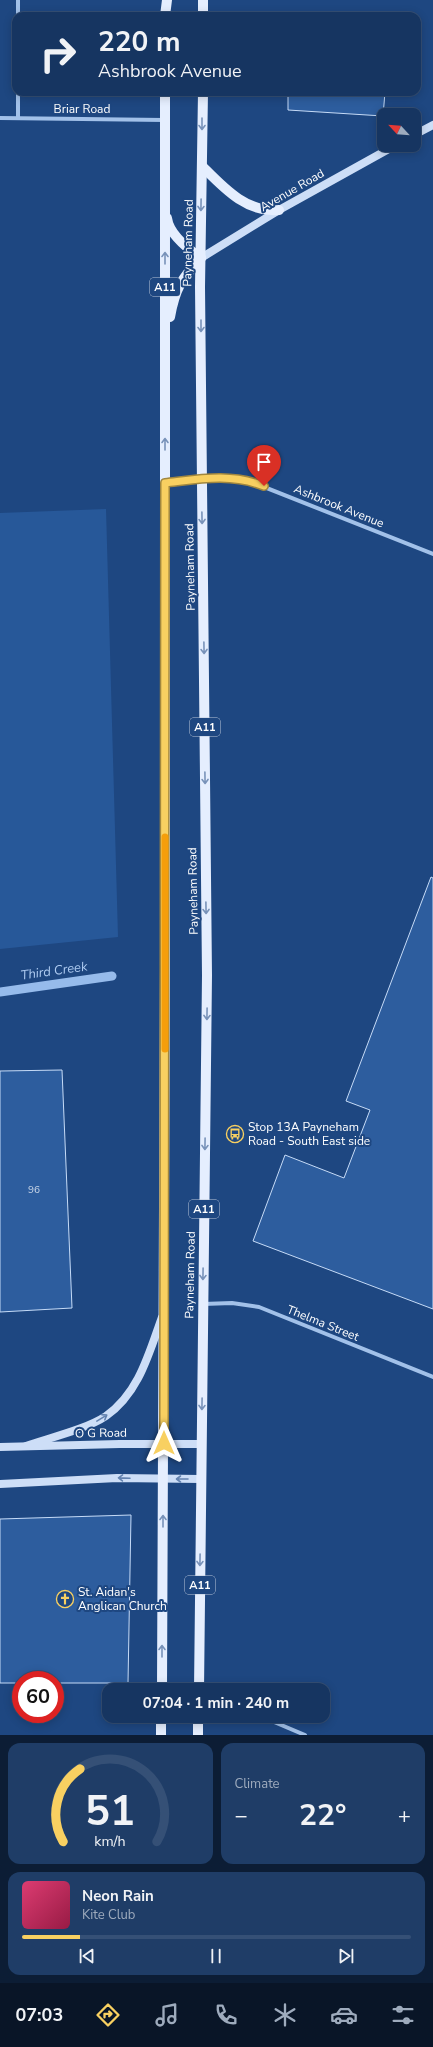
<!DOCTYPE html>
<meta charset="utf-8">
<style>
:root{--surface:#163561;--page:#1f3d67;--text:#f1f3f6;--muted:#9eabbd;--line:#355076;--accent:#f8d061}
body{margin:0;font-family:"Nunito Sans",sans-serif;background:var(--page);color:var(--text);height:100vh;display:flex;flex-direction:column;font-size:15px;white-space:nowrap}
*{box-sizing:border-box;margin:0}
p{font-size:13px;color:var(--muted)}
.icon{flex:none;width:22px;height:22px;fill:none;stroke:currentColor;stroke-width:2;stroke-linecap:round;stroke-linejoin:round}
.map{position:relative;height:1735px;overflow:hidden}
.panel{display:flex;flex-direction:column;gap:8px;padding:8px;background:#0c1d35;flex:1}
.panel>*{flex:none}
.banner{position:absolute;left:12px;top:12px;width:409px;height:84px;border-radius:12px;box-shadow:0 2px 10px #0003,0 0 0 1px var(--line);background:#163561;color:var(--text);overflow:hidden}
.needle{width:26px;rotate:296deg}
.controls{position:absolute;left:377px;top:108px;display:grid;gap:8px}
.controls a{display:grid;place-items:center;width:44px;height:44px;border-radius:8px;background:var(--surface);box-shadow:0 2px 10px #0003,0 0 0 1px var(--line);font-size:20px}
.speed{position:absolute;left:12px;top:1671px;display:flex;gap:8px;font-size:20px;font-weight:700;text-align:center}
.speed>*{display:grid;place-content:center;width:52px;height:52px;border-radius:50%;background:var(--surface);box-shadow:0 2px 10px #0003,0 0 0 1px var(--line);line-height:1}
.speed .limit{border:6px solid #d22;background:#fff;color:#111}
.pin{position:absolute;display:grid;place-items:center;width:34px;height:34px;color:#fff;margin:-41px -17px;border-radius:50% 50% 50% 0;rotate:-45deg;box-shadow:0 0 4px #0007}
.pin .icon{rotate:45deg}
.me{position:absolute;width:44px;margin:-22px;rotate:0deg;stroke-linejoin:round;filter:drop-shadow(0 0 3px #0008)}
.turn{display:flex;align-items:center;gap:14px;height:84px;padding:0 20px;font-size:18px}
.turn .icon{width:52px;height:52px;stroke-width:2.5}
.turn b{display:block;font-size:28px;line-height:34px}
.big{font-size:30px;font-weight:700;line-height:1.1}
.panel .tile{flex:1;display:flex;flex-direction:column;justify-content:center;gap:6px;min-width:0;padding:0 14px;border-radius:12px;background:var(--page)}
.panel .dial{align-items:center;gap:0}
.dial svg{height:104px;overflow:visible;fill:none;stroke:var(--line);stroke-width:7;stroke-linecap:round;text-anchor:middle}
.dial text{fill:var(--text);stroke:none}
.song{display:flex;align-items:center;gap:12px}
.cover{width:48px;height:48px;border-radius:6px;background:linear-gradient(135deg,hsl(340 70% 55%),hsl(340 70% 35%))}
.played{height:4px;border-radius:2px;background:linear-gradient(90deg,var(--accent) 15%,var(--line) 15%)}
.keys{display:flex;justify-content:space-around;direction:ltr}
.heat{display:flex;justify-content:space-between;align-items:center;font-size:22px;direction:ltr}
.panel .tiles{flex:1;display:grid;gap:8px;grid-template-columns:1fr 1fr}
.tile:last-child{grid-column:span 2}
.trip{position:absolute;left:102px;top:1683px;width:228px;height:40px;border-radius:12px;background:var(--surface);box-shadow:0 2px 10px #0003,0 0 0 1px var(--line);font-weight:700;line-height:40px;text-align:center}
.menu{display:flex;height:64px;justify-content:space-around;align-items:center;background:#091527;color:var(--muted)}
.menu .icon{width:28px;height:28px}
.menu .on{color:var(--accent)}
.menu b{font-size:18px;color:var(--text)}
.map>svg:first-child{display:block}
</style>
<div class="map">
<svg width="433" height="1735" viewBox="0 0 433 1735">
<rect width="100%" height="100%" fill="#1e4781"/>
<!-- green -->
<polygon fill="#275899" points="106,509 118,937 0,949 0,513"/>
<g fill="none" stroke-linecap="round" stroke-linejoin="round">
<!-- stream -->
<polyline stroke="#96bbeb" stroke-width="9" points="0,992 112,976"/>
</g>
<!-- building -->
<g fill="#2d5d9e" stroke="#c6dbf7">
<polygon points="288,92 385,92 383,116 288,110"/>
<polygon points="431,877 433,878 433,1309 253,1241 285,1155 344,1178 370,1110 346,1101"/>
<polygon points="62,1070 72,1308 0,1312 0,1071"/>
<polygon points="131,1515 128,1683 55,1683 55,1680 21,1680 21,1683 0,1683 0,1519"/>
</g>
<g fill="none" stroke-linecap="round" stroke-linejoin="round">
<!-- street -->
<g stroke="#a2c1e9" stroke-width="4">
<polyline points="18,16 18,0"/>
<polyline points="0,118 164,120"/>
<polyline points="18,118 18,92"/>
<polyline points="166,483 222,477 249,481 433,554"/>
<polyline points="203,1304 232,1303 259,1307 433,1377"/>
<polyline points="260,1716 305,1735"/>
</g>
<!-- secondary -->
<g stroke="#cddef7" stroke-width="8">
<polyline points="414,135 433,125"/>
<polyline points="201,258 279,210 396,145"/>
<path d="M26,1446C49,1438 87,1429 106,1416C139,1393 149,1353 162,1317"/>
<polyline points="0,1447 120,1444 202,1444"/>
<polyline points="0,1484 117,1478 201,1479"/>
</g>
<!-- primary -->
<g stroke="#e5eefe" stroke-width="10">
<polyline points="165,16 167,0"/>
<polyline points="203,16 203,0"/>
<path d="M202,166C223,187 246,213 279,210"/>
<path d="M167,218C169,234 188,249 201,258"/>
<path d="M170,317C175,289 181,279 201,258"/>
<polyline points="162,1690 165,970 165,92"/>
<polyline points="199,1690 207,975 200,287 203,92"/>
<polyline points="161,1735 161,1716"/>
<polyline points="198,1735 198,1716"/>
</g>
</g>
<!-- one-way arrows -->
<defs><path id="oneway-shaft" d="M-6 0H5M1.5-3L5.5 0L1.5 3" fill="none" stroke-width="1.6" stroke-linecap="round" stroke-linejoin="round"/></defs>
<g stroke="#7892b9">
<use href="#oneway-shaft" transform="translate(202 124) rotate(90)"/>
<use href="#oneway-shaft" transform="translate(201 205) rotate(91)"/>
<use href="#oneway-shaft" transform="translate(165 258) rotate(-90)"/>
<use href="#oneway-shaft" transform="translate(201 326) rotate(90)"/>
<use href="#oneway-shaft" transform="translate(165 444) rotate(-90)"/>
<use href="#oneway-shaft" transform="translate(202 518) rotate(89)"/>
<use href="#oneway-shaft" transform="translate(204 648) rotate(89)"/>
<use href="#oneway-shaft" transform="translate(205 778) rotate(89)"/>
<use href="#oneway-shaft" transform="translate(206 908) rotate(89)"/>
<use href="#oneway-shaft" transform="translate(207 1014) rotate(91)"/>
<use href="#oneway-shaft" transform="translate(205 1144) rotate(91)"/>
<use href="#oneway-shaft" transform="translate(203 1274) rotate(91)"/>
<use href="#oneway-shaft" transform="translate(202 1404) rotate(91)"/>
<use href="#oneway-shaft" transform="translate(163 1521) rotate(-90)"/>
<use href="#oneway-shaft" transform="translate(200 1560) rotate(91)"/>
<use href="#oneway-shaft" transform="translate(162 1651) rotate(-90)"/>
</g>
<g stroke="#6483b0">
<use href="#oneway-shaft" transform="translate(102 1418) rotate(-31)"/>
<use href="#oneway-shaft" transform="translate(124 1478) rotate(-178)"/>
<use href="#oneway-shaft" transform="translate(182 1479) rotate(-180)"/>
</g>
<g fill="none" stroke-linecap="round" stroke-linejoin="round">
<!-- route casing -->
<g stroke="#a1873f" stroke-width="10">
<path id="route" d="M164,1443L165,483C200,479 230,473 264,486"/>
</g>
<!-- route -->
<use href="#route" stroke="#f8d061" stroke-width="7"/>
<!-- slow -->
<polyline stroke="#f59e0b" stroke-width="7" points="165,1049 165,837"/>
</g>
<!-- icons -->
<defs>
<g id="bus-ring" transform="scale(0.9)"><circle r="9.5" fill="#1e4781" stroke="#f8d061" stroke-width="1.5"/><path d="M-5-6H5V4H4V6H2V4H-2V6H-4V4H-5ZM-3.5-4V0h7V-4ZM-3.5 1.2v1.5H-2V1.2ZM2 1.2v1.5H3.5V1.2Z" fill="#f8d061"/></g>
<g id="church-ring" transform="scale(0.9)"><circle r="9.5" fill="#1e4781" stroke="#f8d061" stroke-width="1.5"/><path d="M-1.2-6h2.4v3.5h3.3v2.4h-3.3V6h-2.4V-.1h-3.3v-2.4h3.3Z" fill="#f8d061"/></g>
</defs>
<g fill-rule="evenodd">
<use href="#bus-ring" x="235" y="1134"/>
<use href="#church-ring" x="65" y="1599"/>
</g>
<g text-anchor="middle" dominant-baseline="central" stroke-width="4" stroke-linejoin="round" paint-order="stroke">
<!-- number labels -->
<g font-size="10" fill="#cad6e7">
<text x="34" y="1190">96</text>
</g>
<!-- shield labels -->
<g fill="#1e4781" stroke="#bcc8d9" stroke-width="1">
<rect x="150" y="278" width="30" height="18" rx="3"/>
<rect x="190" y="718" width="30" height="18" rx="3"/>
<rect x="189" y="1200" width="30" height="18" rx="3"/>
<rect x="185" y="1576" width="30" height="18" rx="3"/>
</g>
<g font-size="11" font-weight="bold" fill="#fff">
<text x="165" y="287">A11</text>
<text x="205" y="727">A11</text>
<text x="204" y="1209">A11</text>
<text x="200" y="1585">A11</text>
</g>
<!-- street labels -->
<g font-size="12" fill="#fff" stroke="#1e4781">
<text x="82" y="109">Briar Road</text>
<text transform="translate(292 190) rotate(-30)">Avenue Road</text>
<text transform="translate(188 243) rotate(-89)">Payneham Road</text>
<text transform="translate(339 506) rotate(22)">Ashbrook Avenue</text>
<text transform="translate(190 567) rotate(-91)">Payneham Road</text>
<text transform="translate(193 891) rotate(-91)">Payneham Road</text>
<text transform="translate(190 1275) rotate(-89)">Payneham Road</text>
<text transform="translate(323 1323) rotate(22)">Thelma Street</text>
<text transform="translate(101 1433) rotate(-1)">O G Road</text>
</g>
<!-- poi labels -->
<g font-size="12" fill="#fff" stroke="#1e4781" text-anchor="start">
<text x="248" y="1127">Stop 13A Payneham<tspan x="248" dy="14">Road - South East side</tspan></text>
<text x="78" y="1592">St. Aidan's<tspan x="78" dy="14">Anglican Church</tspan></text>
</g>
<!-- water labels -->
<g font-size="13" font-style="italic" fill="#aecbf1" stroke="#1e4781">
<text transform="translate(54 971) rotate(-8)">Third Creek</text>
</g>
</g>
</svg>
<div class="controls">
<a><svg class="needle" viewBox="-14 -14 28 28"><path d="M0-13l5 13h-10z" fill="#e53935"/><path d="M0 13l5-13h-10z" fill="#9eabbd"/></svg></a>
</div>
<div class="speed"><div class="limit">60</div></div>
<div class="pin" style="left:264px;top:486px;background:#d93025"><svg class="icon" aria-label="arrive" viewBox="0 0 24 24"><path d="M6 21V4h12l-3 4 3 4H6"/></svg></div>
<svg class="me" style="left:164px;top:1443px" viewBox="-20 -20 40 40"><path d="M0-17L14 15 0 8-14 15z" fill="#f8d061" stroke="#fff" stroke-width="4"/></svg>
<div class="trip">07:04 · 1 min · 240 m</div>
<div class="banner">
<div class="turn"><svg class="icon" aria-label="right" viewBox="0 0 24 24"><path d="M7 20v-9h11M14 6l5 5-5 5"/></svg><div><b>220 m</b>Ashbrook Avenue</div></div>
</div>
</div>
<section class="panel">
<div class="tiles">
<div class="tile dial"><svg viewBox="0 0 100 80">
<path d="M14 69A42 42 0 1 1 86 69"/>
<path d="M14 69A42 42 0 0 1 27 13" stroke="#f8d061"/>
<text x="50" y="56" font-size="32" font-weight="700">51</text>
<text x="50" y="72" font-size="11">km/h</text>
</svg></div>
<div class="tile"><p>Climate</p>
<div class="heat"><a>−</a><b class="big">22°</b><a>+</a></div>
</div>
<div class="tile">
<div class="song"><i class="cover"></i><div><b>Neon Rain</b><p>Kite Club</p></div></div>
<div class="played"></div>
<div class="keys"><svg class="icon" aria-label="previous" viewBox="0 0 24 24"><path d="M18 5L8 12l10 7zM5 5v14"/></svg><svg class="icon" aria-label="pause" viewBox="0 0 24 24"><path d="M8 5v14M16 5v14"/></svg><svg class="icon" aria-label="next" viewBox="0 0 24 24"><path d="M6 5l10 7-10 7zM19 5v14"/></svg></div>
</div>
</div>
</section>
<nav class="menu">
<b>07:03</b>
<svg class="icon on" aria-label="directions" viewBox="0 0 24 24"><path d="M12 3l9 9-9 9-9-9zM9 14v-3h6M13 9l2 2-2 2"/></svg>
<svg class="icon" aria-label="music" viewBox="0 0 24 24"><path d="M9 18V5l10-2v13"/><circle cx="6" cy="18" r="3"/><circle cx="16" cy="16" r="3"/></svg>
<svg class="icon" aria-label="phone" viewBox="0 0 24 24"><path d="M5 4h4l2 5-3 2q2 4 5 5l2-3 5 2v4C11 20 4 13 5 4z"/></svg>
<svg class="icon" aria-label="climate" viewBox="0 0 24 24"><path d="M12 3v18M4 7l16 10M4 17L20 7"/></svg>
<svg class="icon" aria-label="car" viewBox="0 0 24 24"><path d="M5 17H2v-5l4-1 3-4h7l3 4 3 1v5h-3M9 17h6M6 11h13"/><circle cx="7" cy="17" r="2"/><circle cx="17" cy="17" r="2"/></svg>
<svg class="icon" aria-label="filters" viewBox="0 0 24 24"><path d="M4 7h16M4 17h16"/><circle cx="9" cy="7" r="2"/><circle cx="15" cy="17" r="2"/></svg>
</nav>
